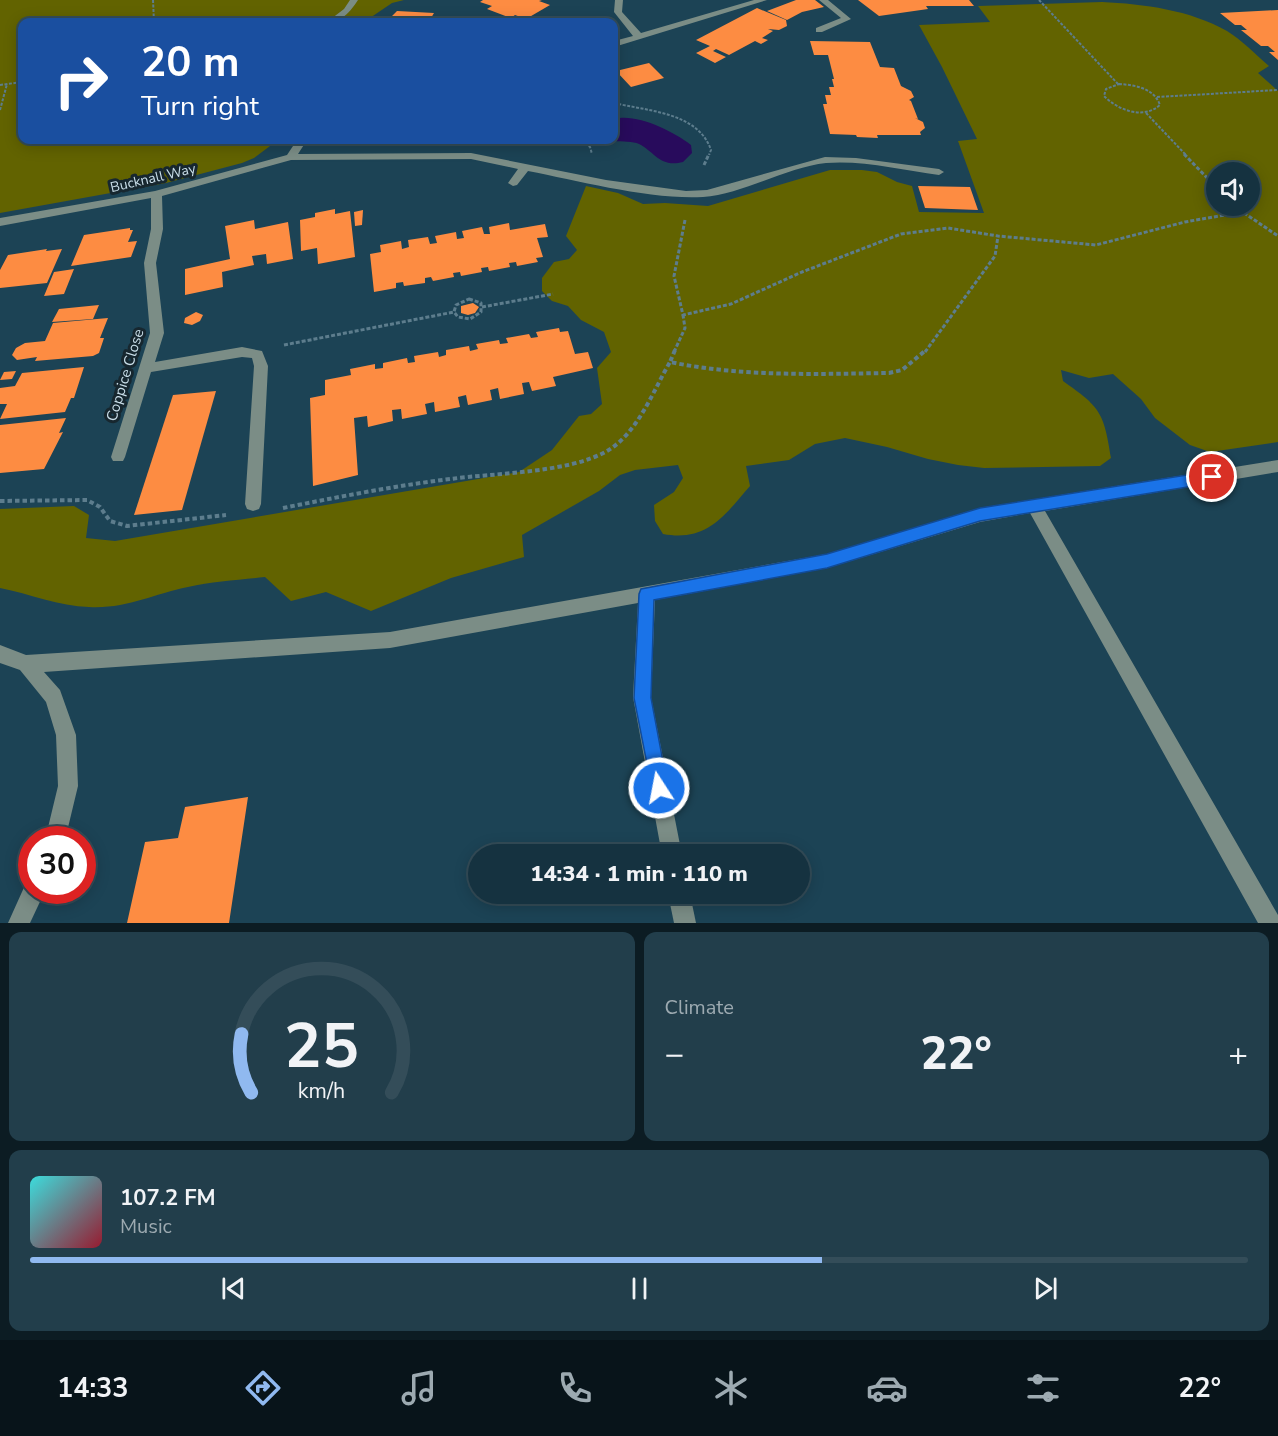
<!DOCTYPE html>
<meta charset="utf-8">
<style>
:root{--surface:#153240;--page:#223e4b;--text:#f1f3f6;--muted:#9daab1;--line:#344d59;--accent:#90b9f0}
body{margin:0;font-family:"Nunito Sans",sans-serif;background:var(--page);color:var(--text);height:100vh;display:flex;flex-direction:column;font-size:22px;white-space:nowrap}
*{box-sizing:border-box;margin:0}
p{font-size:20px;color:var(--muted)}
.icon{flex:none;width:33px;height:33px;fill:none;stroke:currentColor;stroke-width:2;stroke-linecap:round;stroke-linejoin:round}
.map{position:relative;height:923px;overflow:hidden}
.panel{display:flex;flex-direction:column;gap:9px;padding:9px;background:#0c1c23;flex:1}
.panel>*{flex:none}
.banner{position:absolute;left:18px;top:18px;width:600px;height:126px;border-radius:12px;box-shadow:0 3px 15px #0003,0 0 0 2px var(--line);background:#1a4fa0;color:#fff;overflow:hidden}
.fabs{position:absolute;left:1206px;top:162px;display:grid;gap:12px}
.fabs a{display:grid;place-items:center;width:54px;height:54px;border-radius:50%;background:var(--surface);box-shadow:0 3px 15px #0003,0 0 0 2px var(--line);font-size:30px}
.speed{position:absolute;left:18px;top:826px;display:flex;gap:12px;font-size:30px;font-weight:700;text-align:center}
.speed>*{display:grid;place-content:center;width:78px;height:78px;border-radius:50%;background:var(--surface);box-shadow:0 3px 15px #0003,0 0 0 2px var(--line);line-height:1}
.speed .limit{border:9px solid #d22;background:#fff;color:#111}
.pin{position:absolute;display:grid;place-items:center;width:51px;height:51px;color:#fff;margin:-26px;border:3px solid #fff;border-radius:50%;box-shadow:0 2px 6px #0007}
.me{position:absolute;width:66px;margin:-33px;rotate:349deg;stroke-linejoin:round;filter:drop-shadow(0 0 4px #0008)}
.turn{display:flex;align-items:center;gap:21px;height:126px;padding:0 24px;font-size:27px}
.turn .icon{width:78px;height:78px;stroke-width:2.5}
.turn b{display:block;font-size:42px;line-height:51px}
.big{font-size:45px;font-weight:800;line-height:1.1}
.panel .widget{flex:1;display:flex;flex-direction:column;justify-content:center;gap:9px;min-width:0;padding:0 21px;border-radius:12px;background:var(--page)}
.panel .dial{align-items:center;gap:0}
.dial svg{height:156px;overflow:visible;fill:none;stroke:var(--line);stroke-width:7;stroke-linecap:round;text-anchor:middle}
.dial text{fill:var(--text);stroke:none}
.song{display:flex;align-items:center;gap:18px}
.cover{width:72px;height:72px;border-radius:9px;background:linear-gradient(135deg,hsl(180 70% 55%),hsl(350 70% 35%))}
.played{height:6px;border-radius:3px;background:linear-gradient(90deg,var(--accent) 65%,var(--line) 65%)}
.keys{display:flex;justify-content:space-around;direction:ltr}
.heat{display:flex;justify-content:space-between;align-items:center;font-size:33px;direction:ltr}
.panel .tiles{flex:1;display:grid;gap:9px;grid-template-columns:1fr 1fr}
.widget:last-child{grid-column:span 2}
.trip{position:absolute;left:468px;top:844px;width:342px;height:60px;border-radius:30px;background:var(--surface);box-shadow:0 3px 15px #0003,0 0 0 2px var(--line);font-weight:800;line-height:60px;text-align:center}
.tabs{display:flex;height:96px;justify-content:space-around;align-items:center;background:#08141a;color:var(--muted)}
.tabs .icon{width:42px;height:42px}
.tabs .selected{color:var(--accent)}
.tabs b{font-size:27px;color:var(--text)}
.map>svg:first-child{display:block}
</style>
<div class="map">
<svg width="1278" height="923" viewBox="0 0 1278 923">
<rect width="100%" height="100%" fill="#1c4355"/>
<!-- green -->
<g fill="#626300" fill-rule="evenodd">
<polygon points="0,0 404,0 392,3 364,22 22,22 22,140 278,140 254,158 242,163 166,183 0,213"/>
<path d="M1102,2C1144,4 1190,10 1227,31C1242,40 1256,55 1269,66L1258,73L1278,91V442L1210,452L1190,445L1155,418L1141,399L1113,374L1089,378L1061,370L1063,381C1100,407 1104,412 1111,458L1100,466L984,468L958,465L928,459L887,447L845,438L815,444L789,460L746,466L750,486C724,516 707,542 663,534L655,521L654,505L674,492L683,478L678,465L635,470L620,475L599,491L522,535L524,557L451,578L371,611L326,592L291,601L265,577C239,580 213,581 188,587C153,594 127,609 89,607C59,606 30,594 0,588V509L74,506L89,515L86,538L115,541L519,472L552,450L579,416L591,414L602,404L597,368L611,352L604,332L581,320L568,306L552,301L542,291V278L554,262L569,259L577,250L566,236L586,186L618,193L643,204L665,203L708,206L830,170H862L877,172L897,182L912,186L919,212L984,213L958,141L977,139L942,67L919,25L990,22L978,6ZM1216,172H1250V206H1216Z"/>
</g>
<!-- water -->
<path fill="#280b5c" d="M620,118C642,116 674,132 691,145L692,153L683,162C660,168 655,152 639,144C633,141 622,142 614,141L611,140H614V121Z"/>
<!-- building -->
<g fill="#fd8c42">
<polygon points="483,0 542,0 539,1 550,5 526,19 515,15 511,18 487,9 492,6 480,2"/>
<polygon points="796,0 815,0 824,7 802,12 787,20 767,11"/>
<polygon points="858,0 969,0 974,6 926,6 928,9 879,16"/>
<polygon points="757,8 786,20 787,26 779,30 768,29 773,31 762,38 768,40 761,44 755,41 729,55 716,49 713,51 726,57 715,63 696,53 710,46 696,40"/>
<polygon points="1278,10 1278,60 1269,52 1275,52 1268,46 1261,46 1241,30 1247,30 1241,25 1235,25 1220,13"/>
<polygon points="397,11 434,13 431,18 456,20 454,22 386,22"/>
<polygon points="810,41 870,42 880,67 894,68 901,86 911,91 914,97 909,100 911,101 918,119 915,118 923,122 925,128 920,132 921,135 877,135 878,138 857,137 856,135 830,134 823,104 827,104 825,95 831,95 829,87 834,87 832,79 834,79 828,55 814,55"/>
<polygon points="649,63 664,78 631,87 616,71"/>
<polygon points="918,186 970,187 978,210 925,208"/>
<polygon points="335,209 335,214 350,211 355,257 318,264 317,248 301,251 300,220 315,217 315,213"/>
<polygon points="363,210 362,225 355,226 354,212"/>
<polygon points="254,220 255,229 288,222 293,259 267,264 266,254 252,256 254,265 222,272 223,287 185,295 185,269 230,259 225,226"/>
<polygon points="509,223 510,230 545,224 548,237 537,238 543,257 536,258 538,262 517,266 516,262 509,263 510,267 489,271 488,267 481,268 482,272 461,276 460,272 453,273 454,277 433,281 431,277 425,278 425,283 404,286 403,282 396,283 396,288 374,292 370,254 381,252 380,245 401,241 402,249 409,247 408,240 428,237 430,244 437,243 435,236 456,232 457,239 464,238 462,231 482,227 484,234 490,234 489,227"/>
<polygon points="130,228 130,230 133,230 128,242 137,241 131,257 71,266 84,235"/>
<polygon points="47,249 46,251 62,249 47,283 0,288 0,270 8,255"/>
<polygon points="74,269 64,294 44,296 54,272"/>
<polygon points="473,303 479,307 475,313 468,315 461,313 461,306"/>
<polygon points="99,305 93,319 52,322 59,309"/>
<polygon points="196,312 203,315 200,321 192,325 184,323 185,318"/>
<polygon points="108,318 100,338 104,338 99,353 93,356 35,361 37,357 17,360 12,355 16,348 25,343 45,341 53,323"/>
<polygon points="559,328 560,332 568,331 575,354 588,352 593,368 553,377 556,386 532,391 529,382 522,383 524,394 500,399 498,388 490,390 492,400 468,405 466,395 458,397 460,407 435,412 434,402 425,404 427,414 402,419 401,409 392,410 393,421 368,427 367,416 354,418 358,475 313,486 310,398 325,395 325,380 351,375 350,369 375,364 375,369 383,368 383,363 407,358 408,363 415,362 414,356 438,352 439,357 446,355 446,350 469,346 470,351 478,349 476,344 499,340 500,344 508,343 506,338 529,334 531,338 538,337 536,332"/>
<polygon points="84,367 74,398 71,398 65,412 0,419 7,404 0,404 0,388 15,386 22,373"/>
<polygon points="16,371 12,379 0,380 4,372"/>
<polygon points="216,391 182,510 134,515 173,395"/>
<polygon points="66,418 59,433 63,432 44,469 0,473 0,425"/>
<polygon points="248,797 229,923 127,923 145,842 178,838 185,807"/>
</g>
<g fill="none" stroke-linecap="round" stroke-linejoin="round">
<!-- path-far2 -->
<g stroke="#5d7d8d" stroke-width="2" stroke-dasharray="3 1.5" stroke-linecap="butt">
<polyline points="153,0 154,22"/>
<polyline points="1039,0 1118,84"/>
<path d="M1119,84C1135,85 1154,88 1160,105C1143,120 1118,110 1104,96L1106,89Z"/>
<polyline points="0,85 22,82"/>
<polyline points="1157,97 1278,90"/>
<path d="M614,103C647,111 698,112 711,150L709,155"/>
<polyline points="0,110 7,84"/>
<polyline points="1146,113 1186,155"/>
<polyline points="582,140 590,147 592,154"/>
</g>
<!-- path-far1 -->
<g stroke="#5d7d8d" stroke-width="3" stroke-dasharray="4 2" stroke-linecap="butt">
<polyline points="1184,154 1216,187"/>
<polyline points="704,165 709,154"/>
<polyline points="1234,206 1278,236"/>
<polyline points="685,220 674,276 683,315 731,304 802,272 901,234 948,228 998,236 1096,245 1185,222 1242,212"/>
<polygon points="469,299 481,303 481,312 470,319 458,317 454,312 456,305"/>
<polyline points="482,307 553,294"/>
<polyline points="284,345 454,312"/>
<polyline points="674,352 685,328 683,315"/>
<polyline points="925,352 995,256 998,236"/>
</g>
<!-- path -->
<g stroke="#5d7d8d" stroke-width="4" stroke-dasharray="4.5 3" stroke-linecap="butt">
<path d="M675,350L670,362C742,377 816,374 889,373L902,370L926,350"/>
<polyline points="0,501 87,500 100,507 110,521 127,526 226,515"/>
<path d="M283,508C338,497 394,486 450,479C495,473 569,473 607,451C638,433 653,391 670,362"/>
</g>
<!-- minor -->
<g fill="#7b8d86" fill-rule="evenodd">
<path d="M350,0H358C350,12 342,22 327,22L344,9Z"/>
<polygon points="615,0 623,0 622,12 641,33 754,0 767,0 614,47 614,41 633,36 614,12"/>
<polygon points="819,0 828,0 851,19 822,32 816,32 816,28 841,18"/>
<polygon points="165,140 176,140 166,146 161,143"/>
<path d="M297,140H307L298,154L471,153L606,180L686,191L707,190L825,157L856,158L939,169L944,172L939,175C903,170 862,160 826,163C787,167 743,194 703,197C651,200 580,181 528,171L517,185L513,186L508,183L518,169L471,159L291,160L162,196L163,229L156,263L164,333L155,362L242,347L262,351L268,366L261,504L259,509L253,511L247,509L245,504L254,366L252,358L242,357L151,372L125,457L123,461H113L111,457L150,333L144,263L151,229V198L0,226V218L155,191L287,155Z"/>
<polygon points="1278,460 1278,472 1045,511 1278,915 1278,923 1258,923 1030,513 980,522 827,568 655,600 651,697 682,855 662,855 633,697 638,603 390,648 44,672 60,690 76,735 78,786 65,840 45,840 58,786 56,735 46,702 20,670 0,663 0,645 26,655 390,632 827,554 980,508"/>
<polygon points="32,881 32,891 45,891 30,923 8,923 26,883"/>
<polygon points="668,894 690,894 696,923 674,923"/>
</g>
</g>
<!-- route -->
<polygon fill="#1a73e8" stroke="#114b97" stroke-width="1.5" points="1212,471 1216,473 1218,477 1216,481 1212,483 980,521 827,568 654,600 651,698 668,788 666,794 659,797 653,794 634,698 639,594 641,589 827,554 980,508"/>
<g text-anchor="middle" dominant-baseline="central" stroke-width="6" stroke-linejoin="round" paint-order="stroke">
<!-- far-street labels -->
<g font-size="14" fill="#c9dee9" stroke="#17272f">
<text transform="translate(153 178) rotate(-13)">Bucknall Way</text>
</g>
<!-- street labels -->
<g font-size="15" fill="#c9dee9" stroke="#17272f">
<text transform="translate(125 375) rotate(-73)">Coppice Close</text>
</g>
</g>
</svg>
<div class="fabs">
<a><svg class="icon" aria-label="sound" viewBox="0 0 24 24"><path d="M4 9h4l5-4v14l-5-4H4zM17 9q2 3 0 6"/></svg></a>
</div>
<div class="speed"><div class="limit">30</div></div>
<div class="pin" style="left:1212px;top:477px;background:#d93025"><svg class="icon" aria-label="arrive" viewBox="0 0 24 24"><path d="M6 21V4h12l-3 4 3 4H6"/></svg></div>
<svg class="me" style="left:659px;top:788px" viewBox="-20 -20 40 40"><circle r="17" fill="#1a73e8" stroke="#fff" stroke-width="3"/><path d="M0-11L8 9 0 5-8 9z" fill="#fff"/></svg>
<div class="trip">14:34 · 1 min · 110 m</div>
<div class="banner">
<div class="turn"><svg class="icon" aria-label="right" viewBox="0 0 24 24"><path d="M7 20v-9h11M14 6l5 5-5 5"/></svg><div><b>20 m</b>Turn right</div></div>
</div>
</div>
<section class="panel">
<div class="tiles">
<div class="widget dial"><svg viewBox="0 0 100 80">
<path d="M14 69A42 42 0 1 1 86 69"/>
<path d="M14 69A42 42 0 0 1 9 39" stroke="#90b9f0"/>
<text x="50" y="56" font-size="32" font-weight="700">25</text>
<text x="50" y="72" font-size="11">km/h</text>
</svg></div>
<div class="widget"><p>Climate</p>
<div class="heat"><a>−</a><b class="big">22°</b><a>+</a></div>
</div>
<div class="widget">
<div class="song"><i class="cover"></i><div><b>107.2 FM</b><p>Music</p></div></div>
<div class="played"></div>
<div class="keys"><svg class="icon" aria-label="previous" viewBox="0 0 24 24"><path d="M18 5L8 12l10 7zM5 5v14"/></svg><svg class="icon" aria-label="pause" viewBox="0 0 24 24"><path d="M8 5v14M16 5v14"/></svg><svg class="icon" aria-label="next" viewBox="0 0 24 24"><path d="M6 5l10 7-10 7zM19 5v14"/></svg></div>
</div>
</div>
</section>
<nav class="tabs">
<b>14:33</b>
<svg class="icon selected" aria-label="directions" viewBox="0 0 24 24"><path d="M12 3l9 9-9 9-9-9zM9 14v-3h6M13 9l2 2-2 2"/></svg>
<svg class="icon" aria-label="music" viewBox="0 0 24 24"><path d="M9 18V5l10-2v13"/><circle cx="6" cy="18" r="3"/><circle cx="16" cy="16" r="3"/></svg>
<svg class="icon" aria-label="phone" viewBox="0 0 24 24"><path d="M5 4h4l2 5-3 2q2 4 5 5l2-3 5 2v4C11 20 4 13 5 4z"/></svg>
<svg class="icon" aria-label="climate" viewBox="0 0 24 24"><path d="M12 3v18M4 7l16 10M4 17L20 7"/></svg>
<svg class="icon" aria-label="car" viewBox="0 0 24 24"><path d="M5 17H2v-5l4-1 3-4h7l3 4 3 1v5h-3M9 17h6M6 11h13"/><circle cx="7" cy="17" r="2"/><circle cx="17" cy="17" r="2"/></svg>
<svg class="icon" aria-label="filters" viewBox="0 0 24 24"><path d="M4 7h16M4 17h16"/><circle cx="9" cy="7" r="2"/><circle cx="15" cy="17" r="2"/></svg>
<b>22°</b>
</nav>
